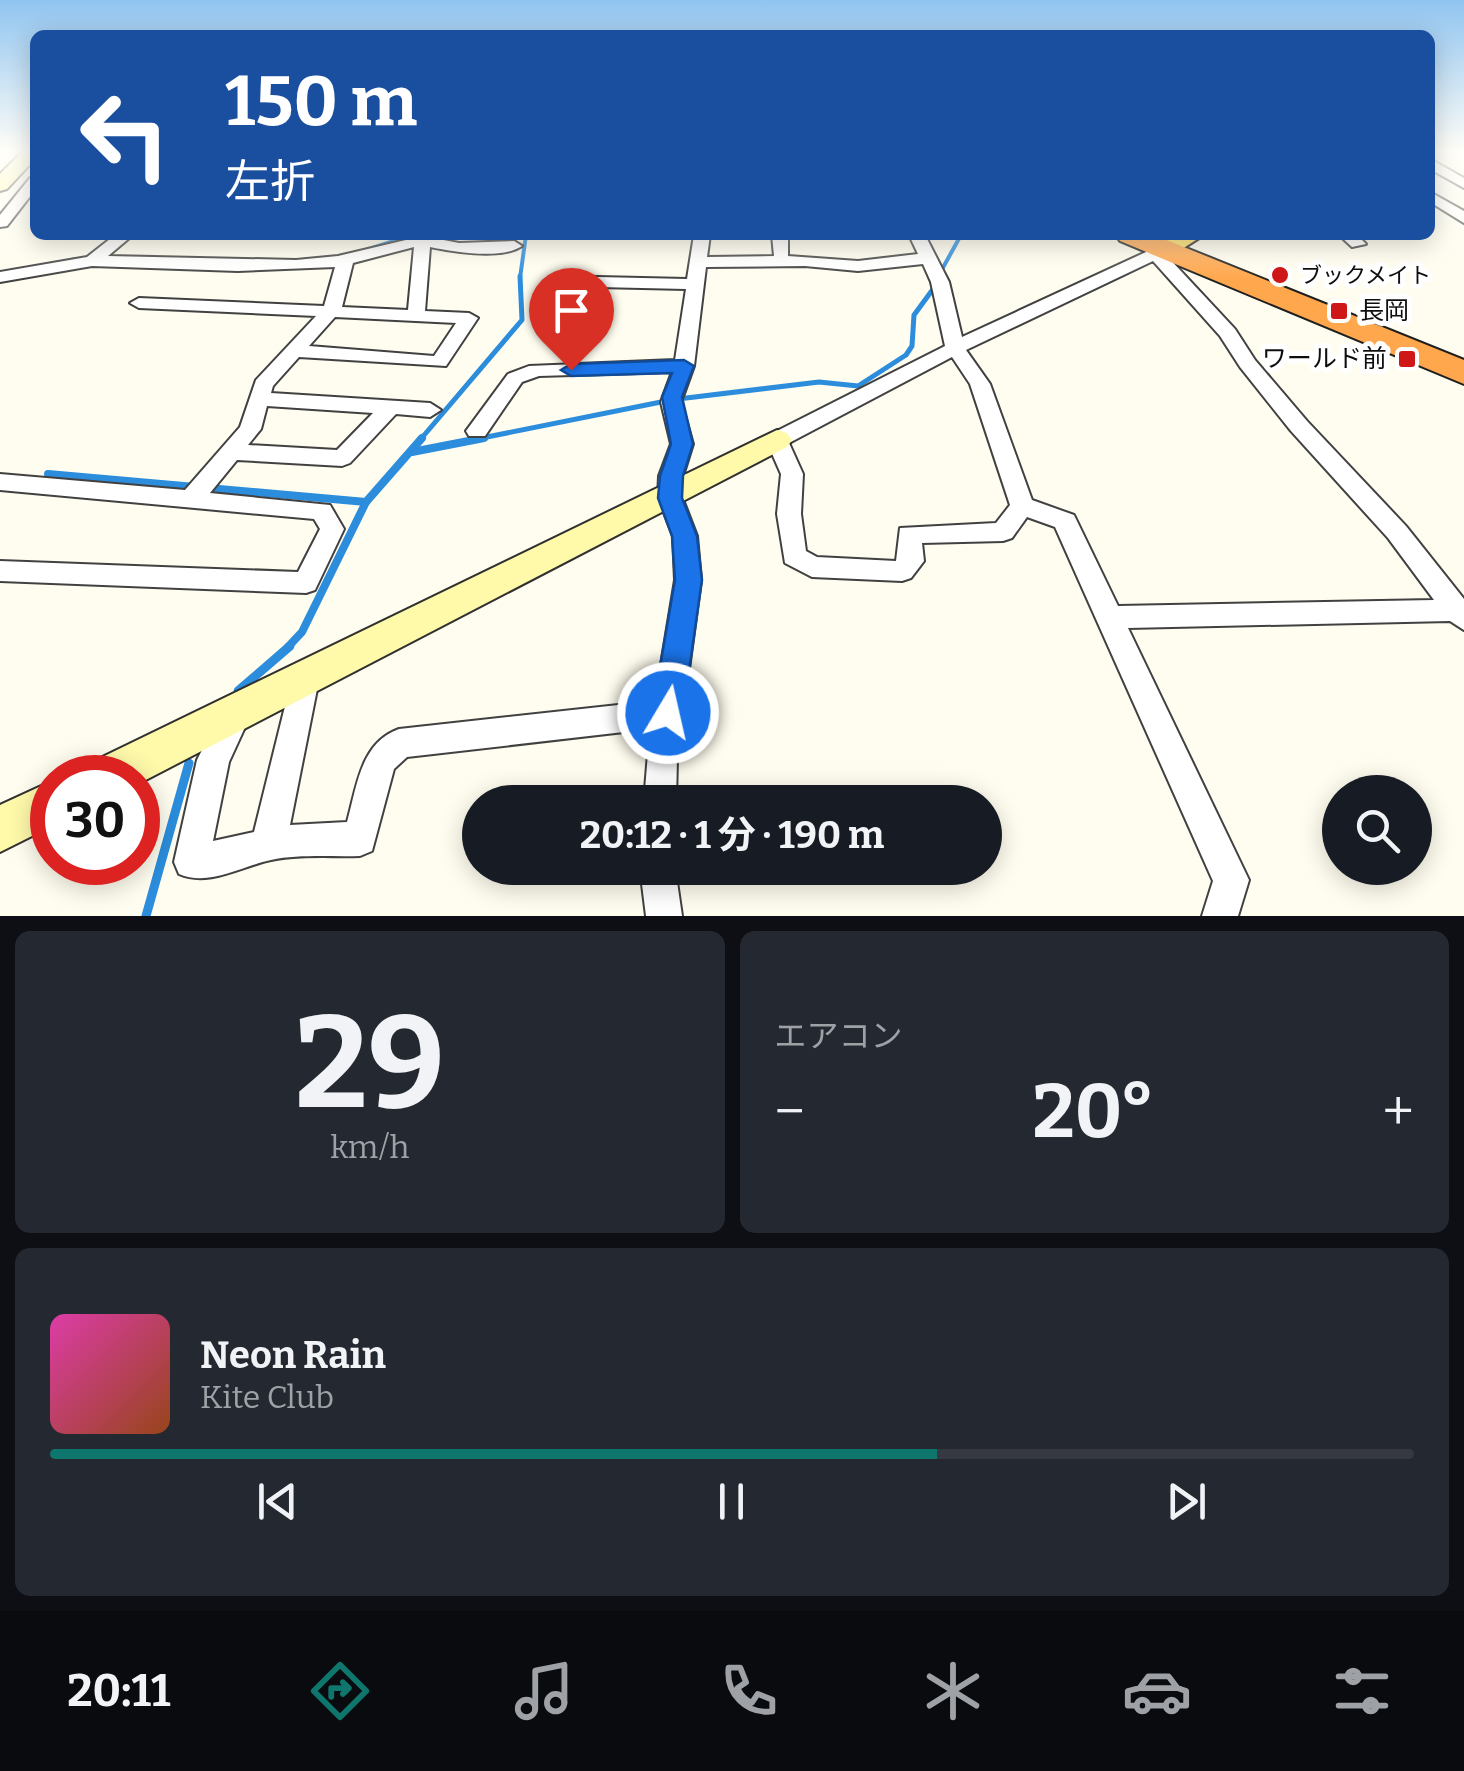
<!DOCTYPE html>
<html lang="ja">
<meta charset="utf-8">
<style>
:root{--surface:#171b24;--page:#242831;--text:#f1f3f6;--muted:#9ea1a6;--line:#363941;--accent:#0f766e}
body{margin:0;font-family:Bitter,"Noto Sans JP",serif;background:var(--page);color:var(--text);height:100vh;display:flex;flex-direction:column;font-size:38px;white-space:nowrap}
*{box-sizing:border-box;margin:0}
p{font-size:32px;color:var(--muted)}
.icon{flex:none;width:55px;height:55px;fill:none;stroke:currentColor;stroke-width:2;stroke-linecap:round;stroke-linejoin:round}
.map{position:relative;height:916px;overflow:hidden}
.sheet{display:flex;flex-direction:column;gap:15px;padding:15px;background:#0d0f14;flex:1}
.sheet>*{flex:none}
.guide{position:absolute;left:30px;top:30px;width:1405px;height:210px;border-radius:15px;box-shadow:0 5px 25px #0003;background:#1a4fa0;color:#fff;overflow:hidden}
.fabs{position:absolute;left:1322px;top:775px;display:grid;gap:20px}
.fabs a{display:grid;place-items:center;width:110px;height:110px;border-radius:50%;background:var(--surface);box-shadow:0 5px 25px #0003;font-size:50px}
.speed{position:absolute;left:30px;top:755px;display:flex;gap:20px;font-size:50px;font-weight:700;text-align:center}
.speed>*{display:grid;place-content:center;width:130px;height:130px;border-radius:50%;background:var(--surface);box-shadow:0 5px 25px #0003;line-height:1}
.speed .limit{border:15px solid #d22;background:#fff;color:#111}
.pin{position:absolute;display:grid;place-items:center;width:85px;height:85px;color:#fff;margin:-102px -42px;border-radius:50% 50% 50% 0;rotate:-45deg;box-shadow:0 0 10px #0007}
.pin .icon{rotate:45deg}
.me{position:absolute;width:110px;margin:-55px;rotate:9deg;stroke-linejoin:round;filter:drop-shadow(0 0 8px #0008)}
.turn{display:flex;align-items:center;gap:35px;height:210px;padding:0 30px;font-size:45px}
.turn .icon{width:130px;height:130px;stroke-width:2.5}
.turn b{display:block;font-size:70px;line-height:85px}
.big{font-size:75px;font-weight:700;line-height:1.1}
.sheet .card{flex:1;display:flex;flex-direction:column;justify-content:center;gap:15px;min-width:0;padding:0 35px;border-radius:15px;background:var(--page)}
.sheet .dial{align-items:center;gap:0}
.dial b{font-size:130px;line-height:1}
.song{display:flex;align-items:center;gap:30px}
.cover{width:120px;height:120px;border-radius:15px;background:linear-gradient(135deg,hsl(320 70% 55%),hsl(20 70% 35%))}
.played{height:10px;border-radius:5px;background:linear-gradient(90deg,var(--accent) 65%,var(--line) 65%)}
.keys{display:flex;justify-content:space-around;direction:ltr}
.heat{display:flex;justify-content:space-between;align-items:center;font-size:55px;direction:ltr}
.sheet .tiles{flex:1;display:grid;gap:15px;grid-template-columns:1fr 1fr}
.card:last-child{grid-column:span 2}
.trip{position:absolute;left:462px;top:785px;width:540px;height:100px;border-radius:50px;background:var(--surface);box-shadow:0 5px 25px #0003;font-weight:700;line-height:100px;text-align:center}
.tab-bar{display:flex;height:160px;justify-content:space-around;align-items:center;background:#090b0e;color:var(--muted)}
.tab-bar .icon{width:70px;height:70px}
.tab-bar .current{color:var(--accent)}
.tab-bar b{font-size:45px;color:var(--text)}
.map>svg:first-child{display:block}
</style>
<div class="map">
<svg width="1464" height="916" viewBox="0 0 1464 916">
<rect width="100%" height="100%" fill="#fffdef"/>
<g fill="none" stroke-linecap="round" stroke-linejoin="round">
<!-- stream-far3 -->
<g stroke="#2b8ddc" stroke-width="4">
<polyline points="363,251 400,239 418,238"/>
<polyline points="50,264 77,259"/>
<polyline points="940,273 961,235"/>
<polyline points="520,278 526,235"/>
</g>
<!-- stream-far2 -->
<g stroke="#2b8ddc" stroke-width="5">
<polyline points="678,399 819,382 858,386 906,355 912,346 914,315 936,285"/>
<polyline points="420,440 522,320 520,276"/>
<polyline points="472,440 666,401"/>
</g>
<!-- stream-far1 -->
<g stroke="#2b8ddc" stroke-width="8">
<polyline points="412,452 484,438"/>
<polyline points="48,474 195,487"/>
<polyline points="208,488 366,502"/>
<polyline points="287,648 302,632 366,502 422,438"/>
</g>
<!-- stream -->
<g stroke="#2b8ddc" stroke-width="9">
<polyline points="238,691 290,646"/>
<polyline points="146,916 189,763"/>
</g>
<!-- street casing -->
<g stroke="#414141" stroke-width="4">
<g id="street">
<polygon points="1430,159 1464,178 1464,188 1430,169"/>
<polygon points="35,177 35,190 7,226 0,227 0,215 30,178"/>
<polygon points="1430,192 1464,211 1464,223 1430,202"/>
<path d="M115,235H133L108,256L296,260L338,256L423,236L459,243L514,241L522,246C501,260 455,252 430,247L425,311L469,313L478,318L446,366L299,357L273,386L271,393L430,403L441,410L430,417L396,414L350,463L342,466L237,460L210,493L330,505L344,529L315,590L306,593L0,581V561L298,572L320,529L314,519L0,490V474L185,490L240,427L256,380L316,316L139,308L130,303L139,298L324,306L335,267L238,271L92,266L0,282V272L87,257ZM414,247L408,310L342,307L353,263ZM335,317L456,323L434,356L309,346ZM267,406L373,413L337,450L248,445L261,429Z"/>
<path d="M694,235H710L707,257L774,256L772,235H788V256L858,261L918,254L909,235H925L949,282L962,337L1159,246H1171L1173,249L1166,255L1235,329L1255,360L1307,421L1406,526L1464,599V630L1450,621L1128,628L1249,880L1238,916H1202L1213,881L1055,527L1027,517L1012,538L1003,541L922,543L924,561L911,578L902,581L812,577L785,563L777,514L781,474L766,440L769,435L945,346L931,282L923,264L858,271L805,266L706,267L694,366L681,402L693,444L683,476L682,497L697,536L701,580L677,758L676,802H644L650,729L407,757L394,769L372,851L360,856C332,857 299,854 271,860C242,866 209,887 179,874L174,862L197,760L225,704L236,700L247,704L251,714L229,762L213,841L254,832L294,670L304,666L314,670L319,679L290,825L347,822C357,787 360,743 399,729L655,701L675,580L673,536L658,497L659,476L671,444L661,402L672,372L539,376L522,382L485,436H469L466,431L508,374L529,366L675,360L686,289L553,286L544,281L553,276L687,279ZM1153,261L1220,336L1240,367L1291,431L1388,538L1434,600L1118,606L1074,515L1032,500L990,384L966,350ZM952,357L970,384L1010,505L996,523L900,528L896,561L817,557L806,551L801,514L803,474L789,443Z"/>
<polygon points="1339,235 1357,235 1366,244 1352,247"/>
<polygon points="640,868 675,868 682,916 646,916"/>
</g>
</g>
<!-- secondary casing -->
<g stroke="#303030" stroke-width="4">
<g id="secondary">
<polygon points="22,152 35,152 35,159 7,189 0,191 0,174"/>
<polygon points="777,430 787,433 792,440 787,447 138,784 138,778 84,778 90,763"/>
<polygon points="52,781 52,826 0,852 0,805"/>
</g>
</g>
<!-- primary casing -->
<g stroke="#1f1f1f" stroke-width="4">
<polygon id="primary" points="1173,235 1204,235 1174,254 1156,254 1152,249"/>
</g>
<!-- highway casing -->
<g stroke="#1f1f1f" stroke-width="4">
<polygon id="highway" points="1116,235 1154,235 1464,360 1464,384 1120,241"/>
</g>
<!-- street -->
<use href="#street" fill="#fff" fill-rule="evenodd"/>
<!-- secondary -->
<use href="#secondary" fill="#fffaaa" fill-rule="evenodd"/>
<!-- primary -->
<use href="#primary" fill="#ffe05f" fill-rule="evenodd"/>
<!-- highway -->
<use href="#highway" fill="#ffa74d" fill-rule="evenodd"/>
</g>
<!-- sky -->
<linearGradient id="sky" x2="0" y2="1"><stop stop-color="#90c4f0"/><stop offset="0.54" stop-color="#fffef8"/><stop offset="1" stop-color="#fffef8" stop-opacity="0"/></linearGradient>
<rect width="1464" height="280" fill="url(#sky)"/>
<!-- route -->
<polygon fill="#1a73e8" stroke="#114b97" stroke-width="2.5" points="684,360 694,366 682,397 693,444 683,476 682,498 697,536 702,580 683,713 678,722 668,727 657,722 652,713 675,580 672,536 658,498 660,476 671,444 662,397 672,373 571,376 561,370 571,364"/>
<!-- markers -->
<g fill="#ce1716" stroke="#fff" stroke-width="4">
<circle cx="1280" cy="275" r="10"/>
<rect x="1329" y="301" width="20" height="20" rx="5"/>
<rect x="1397" y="349" width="20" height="20" rx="5"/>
</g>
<g text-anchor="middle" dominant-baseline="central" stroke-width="10" stroke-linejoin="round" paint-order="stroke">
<!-- far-poi labels -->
<g font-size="22" fill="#0e0e0e" stroke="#fff" text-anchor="start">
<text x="1300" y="275">ブックメイト</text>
</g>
<!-- poi labels -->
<g font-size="25" fill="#0e0e0e" stroke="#fff" text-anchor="start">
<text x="1359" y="311">長岡</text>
<text x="1387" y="359" text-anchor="end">ワールド前</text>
</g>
</g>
</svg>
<div class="fabs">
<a><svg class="icon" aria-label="search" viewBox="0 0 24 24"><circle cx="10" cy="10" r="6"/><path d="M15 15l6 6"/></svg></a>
</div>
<div class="speed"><div class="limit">30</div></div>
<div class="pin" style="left:571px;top:370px;background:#d93025"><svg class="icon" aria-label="arrive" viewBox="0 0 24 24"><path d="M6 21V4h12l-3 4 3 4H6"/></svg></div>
<svg class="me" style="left:668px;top:713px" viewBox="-20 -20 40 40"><circle r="17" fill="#1a73e8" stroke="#fff" stroke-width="3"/><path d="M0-11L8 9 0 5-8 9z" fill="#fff"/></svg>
<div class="trip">20:12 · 1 分 · 190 m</div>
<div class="guide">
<div class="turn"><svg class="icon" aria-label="left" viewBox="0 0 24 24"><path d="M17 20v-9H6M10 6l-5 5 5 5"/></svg><div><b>150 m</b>左折</div></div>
</div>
</div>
<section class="sheet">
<div class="tiles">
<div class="card dial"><b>29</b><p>km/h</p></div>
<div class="card"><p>エアコン</p>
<div class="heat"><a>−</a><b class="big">20°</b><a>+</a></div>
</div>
<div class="card">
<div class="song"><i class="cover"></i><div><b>Neon Rain</b><p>Kite Club</p></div></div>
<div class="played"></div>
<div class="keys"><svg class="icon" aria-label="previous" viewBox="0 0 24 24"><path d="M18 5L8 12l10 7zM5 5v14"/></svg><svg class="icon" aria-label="pause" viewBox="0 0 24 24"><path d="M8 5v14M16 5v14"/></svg><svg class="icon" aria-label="next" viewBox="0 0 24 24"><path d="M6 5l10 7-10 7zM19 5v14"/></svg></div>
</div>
</div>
</section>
<nav class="tab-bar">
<b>20:11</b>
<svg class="icon current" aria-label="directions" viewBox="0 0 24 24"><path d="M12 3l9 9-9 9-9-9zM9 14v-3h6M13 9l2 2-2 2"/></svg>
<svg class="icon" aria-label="music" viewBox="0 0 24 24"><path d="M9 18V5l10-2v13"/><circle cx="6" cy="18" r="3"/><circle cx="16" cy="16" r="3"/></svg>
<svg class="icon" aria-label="phone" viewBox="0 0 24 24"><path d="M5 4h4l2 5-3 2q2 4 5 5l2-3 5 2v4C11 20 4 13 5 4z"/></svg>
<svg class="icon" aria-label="climate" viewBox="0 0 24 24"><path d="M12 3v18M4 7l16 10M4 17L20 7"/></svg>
<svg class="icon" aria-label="car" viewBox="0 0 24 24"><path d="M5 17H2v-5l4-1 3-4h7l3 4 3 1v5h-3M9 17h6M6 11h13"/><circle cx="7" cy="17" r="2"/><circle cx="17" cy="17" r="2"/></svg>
<svg class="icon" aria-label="filters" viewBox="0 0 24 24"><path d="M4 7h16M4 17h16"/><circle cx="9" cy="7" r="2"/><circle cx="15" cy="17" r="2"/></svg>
</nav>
